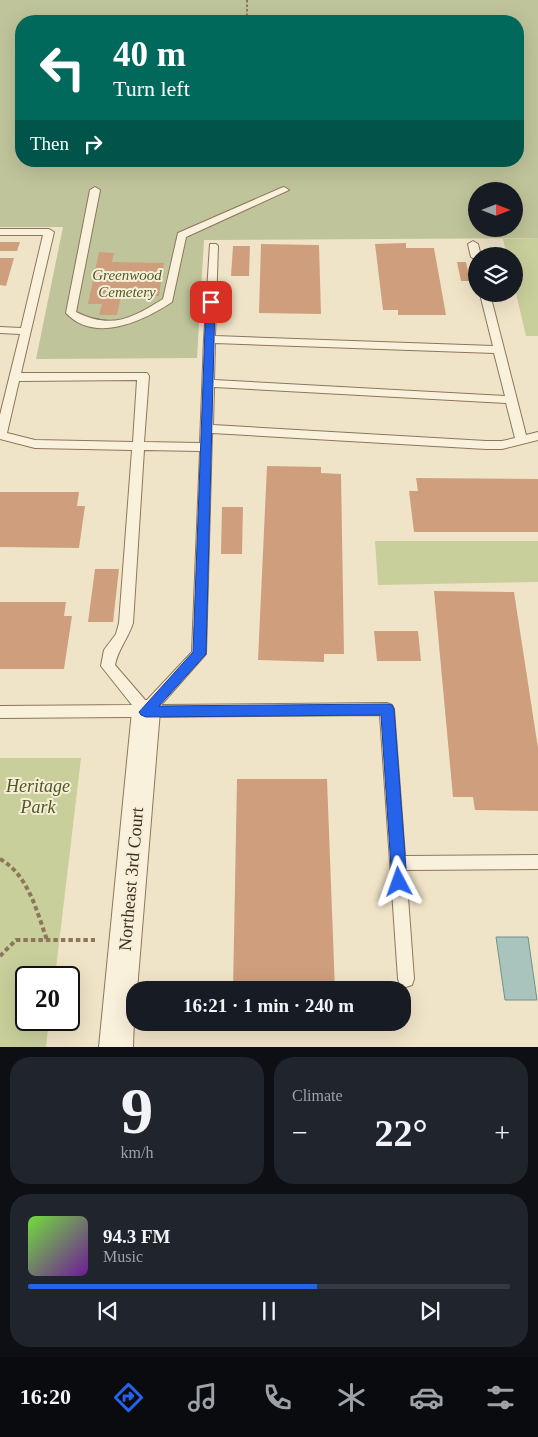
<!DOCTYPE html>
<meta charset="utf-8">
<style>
:root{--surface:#171b24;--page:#20242c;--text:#f1f3f6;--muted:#9ea1a6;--line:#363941;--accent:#2563eb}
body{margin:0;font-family:"Times New Roman",serif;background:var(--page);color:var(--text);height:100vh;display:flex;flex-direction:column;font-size:19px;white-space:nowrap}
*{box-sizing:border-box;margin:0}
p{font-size:16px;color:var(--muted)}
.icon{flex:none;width:28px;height:28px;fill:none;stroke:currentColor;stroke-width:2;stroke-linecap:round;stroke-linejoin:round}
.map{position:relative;height:1047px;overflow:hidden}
.drawer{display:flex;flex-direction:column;gap:10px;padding:10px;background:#0d0f14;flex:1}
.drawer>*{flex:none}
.guide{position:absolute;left:15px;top:15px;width:509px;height:152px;border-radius:20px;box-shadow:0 5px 20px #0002;background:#00695c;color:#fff;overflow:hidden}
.needle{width:32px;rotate:90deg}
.tools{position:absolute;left:468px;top:182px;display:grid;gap:10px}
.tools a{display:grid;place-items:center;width:55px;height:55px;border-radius:50%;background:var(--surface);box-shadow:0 5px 20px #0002;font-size:25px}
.speed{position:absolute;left:15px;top:966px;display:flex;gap:10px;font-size:25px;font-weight:700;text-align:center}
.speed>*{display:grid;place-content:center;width:65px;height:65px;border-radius:50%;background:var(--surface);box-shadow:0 5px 20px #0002;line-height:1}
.speed .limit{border:2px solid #111;border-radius:8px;background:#fff;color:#111}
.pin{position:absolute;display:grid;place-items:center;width:42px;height:42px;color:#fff;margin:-21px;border-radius:10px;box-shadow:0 2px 8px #0006}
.me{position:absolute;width:55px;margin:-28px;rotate:356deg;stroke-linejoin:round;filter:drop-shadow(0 0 4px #0008)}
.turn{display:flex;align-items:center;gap:18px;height:105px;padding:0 15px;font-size:22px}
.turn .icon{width:65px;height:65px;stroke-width:2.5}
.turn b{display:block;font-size:35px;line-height:42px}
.then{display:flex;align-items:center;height:48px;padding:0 15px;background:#0003;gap:10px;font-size:19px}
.big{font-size:38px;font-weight:700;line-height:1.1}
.drawer .tile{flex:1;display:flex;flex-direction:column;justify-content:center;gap:8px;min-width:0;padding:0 18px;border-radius:20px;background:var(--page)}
.drawer .dial{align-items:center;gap:0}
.dial b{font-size:65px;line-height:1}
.song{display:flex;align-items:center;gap:15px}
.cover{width:60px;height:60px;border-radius:8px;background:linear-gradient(135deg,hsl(100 70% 55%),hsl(280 70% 35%))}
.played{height:5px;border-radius:2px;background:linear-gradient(90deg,var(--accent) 60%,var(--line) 60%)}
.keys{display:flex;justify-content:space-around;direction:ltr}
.heat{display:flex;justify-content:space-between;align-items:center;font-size:28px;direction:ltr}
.drawer .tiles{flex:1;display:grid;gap:10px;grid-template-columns:1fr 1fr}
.tile:last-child{grid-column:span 2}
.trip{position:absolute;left:126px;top:981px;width:285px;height:50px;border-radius:20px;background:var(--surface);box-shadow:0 5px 20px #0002;font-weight:700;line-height:50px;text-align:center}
.dock{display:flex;height:80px;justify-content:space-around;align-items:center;background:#090b0e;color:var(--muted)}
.dock .icon{width:35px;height:35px}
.dock .current{color:var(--accent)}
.dock b{font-size:22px;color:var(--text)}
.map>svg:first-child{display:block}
</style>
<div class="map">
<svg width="538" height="1047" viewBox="0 0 538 1047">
<rect width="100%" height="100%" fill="#f0e4c8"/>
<!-- green -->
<g fill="#c9cf9b">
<polygon points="538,238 538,336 526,336 514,285 514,256 507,256 503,239"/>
<polygon points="375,541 538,541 538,582 378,585"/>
<polygon points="0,758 81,758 55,977 26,978 26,1020 49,1020 46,1047 0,1047"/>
</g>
<!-- cemetery -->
<path fill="#bfc49a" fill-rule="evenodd" d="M0,0H538V238L204,240L197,358L36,359L63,227H0ZM21,21H518V161H21ZM476,191H514V229H476Z"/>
<!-- water -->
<polygon fill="#a9c4bc" stroke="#6f938a" points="496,937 528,937 537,1000 505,1000"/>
<!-- building -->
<g fill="#cf9f7d">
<polygon points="0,242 20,242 17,251 0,251"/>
<polygon points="406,243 406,248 434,248 446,315 398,315 398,310 383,310 375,244"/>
<polygon points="261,244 319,245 321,314 259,313"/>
<polygon points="233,246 250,246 249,276 231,276"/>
<polygon points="99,252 114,253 112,262 164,263 159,296 138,296 139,291 122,290 117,315 99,315 102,304 88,304"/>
<polygon points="0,258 14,258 6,286 0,285"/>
<polygon points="457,262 466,262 470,281 461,281"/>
<polygon points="267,466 321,467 321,473 341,474 344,654 324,654 324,662 258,660"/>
<polygon points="416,478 538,479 538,532 414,532 409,491 418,491"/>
<polygon points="0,492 79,492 77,506 85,506 79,548 0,547"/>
<polygon points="222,507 243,507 242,554 221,554"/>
<polygon points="95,569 119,569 113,622 88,622"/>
<polygon points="434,591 514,592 538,748 538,811 475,810 473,797 453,797"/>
<polygon points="0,602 66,602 64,616 72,616 64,669 0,669"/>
<polygon points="374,631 418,631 421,661 377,661"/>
<polygon points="237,779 327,779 335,990 233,990"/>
</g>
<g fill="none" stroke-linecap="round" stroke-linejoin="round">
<!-- service casing -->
<g stroke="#8d765c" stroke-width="2">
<g id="service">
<path d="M95,187L100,190L76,312C112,330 132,318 163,299L178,233L281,188L284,187L289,190L186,237L172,302C143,321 95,344 66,313L90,190Z"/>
<path d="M0,229H49L54,232L21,373H147L149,376L144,442L200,443L204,339L210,244H216L218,246L215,336L493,346L480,294H490L526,435L538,432V440L502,449H486L212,433L206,654L161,705L387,703L392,705L394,709L405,856L538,855V869L406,870L414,979L412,985L406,987L400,985L398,979L380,715L0,718V706L132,705L101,666L104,650L116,634L119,623L132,450L35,448L0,439V415L20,334L0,333V327L21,328L43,235H0ZM215,343L494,353L505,396L214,380ZM137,380L133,442L35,440L7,433L19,381ZM214,387L506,403L515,438L502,441H486L213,425ZM144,450L200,451L192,652L146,701L115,665C118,649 128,639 133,623Z"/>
<polygon points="473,241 478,244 481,256 476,256 476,260 471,257 468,244"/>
</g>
</g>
<!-- minor casing -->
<g stroke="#8d765c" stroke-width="2">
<polygon id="minor" points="146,700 156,703 160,711 137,990 135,990 133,1047 99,1047 132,711 136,703"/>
</g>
<!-- path-far1 -->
<g stroke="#8d765c" stroke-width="2" stroke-dasharray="2.5 2" stroke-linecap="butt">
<polyline points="247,0 247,21"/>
<polyline points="33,21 125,21"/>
</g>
<!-- path -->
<g stroke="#8d765c" stroke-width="4" stroke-dasharray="4.5 3" stroke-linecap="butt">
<path d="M0,859C28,874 37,912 47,940"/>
<polyline points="0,956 16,940 95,940"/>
</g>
<!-- service -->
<use href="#service" fill="#faf1dc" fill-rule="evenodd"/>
<!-- minor -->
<use href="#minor" fill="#faf1dc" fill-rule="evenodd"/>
</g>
<!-- route -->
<polygon fill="#2563eb" stroke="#184099" points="211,299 215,302 206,654 159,706 387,704 392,705 394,709 407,882 404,887 399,889 394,887 392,882 381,715 146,717 141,715 139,712 193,652 206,302"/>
<g text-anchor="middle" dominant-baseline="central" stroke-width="4" stroke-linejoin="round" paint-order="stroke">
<!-- park labels -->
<g font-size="15" font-style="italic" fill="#4d5a26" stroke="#f7eed8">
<text x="127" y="275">Greenwood<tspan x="127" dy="17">Cemetery</tspan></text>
</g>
<!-- near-park labels -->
<g font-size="18" font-style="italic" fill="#4d5a26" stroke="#f7eed8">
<text x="38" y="786">Heritage<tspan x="38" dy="21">Park</tspan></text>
</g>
<!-- near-street labels -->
<g font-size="18" fill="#3d2e20" stroke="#f7eed8">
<text transform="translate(131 879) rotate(-85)">Northeast 3rd Court</text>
</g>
</g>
</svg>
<div class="tools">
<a><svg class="needle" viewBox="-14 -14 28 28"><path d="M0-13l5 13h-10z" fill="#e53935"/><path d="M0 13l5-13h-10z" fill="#9ea1a6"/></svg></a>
<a><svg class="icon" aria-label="layers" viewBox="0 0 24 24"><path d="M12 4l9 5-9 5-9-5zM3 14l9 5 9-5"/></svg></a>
</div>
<div class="speed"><div class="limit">20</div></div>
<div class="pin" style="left:211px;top:302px;background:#d93025"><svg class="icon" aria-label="arrive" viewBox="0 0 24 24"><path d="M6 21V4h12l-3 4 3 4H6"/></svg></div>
<svg class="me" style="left:399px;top:882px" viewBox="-20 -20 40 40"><path d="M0-17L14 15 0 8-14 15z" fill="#2563eb" stroke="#fff" stroke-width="4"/></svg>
<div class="trip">16:21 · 1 min · 240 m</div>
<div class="guide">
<div class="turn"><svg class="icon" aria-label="left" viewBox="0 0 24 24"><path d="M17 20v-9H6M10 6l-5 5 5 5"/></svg><div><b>40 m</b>Turn left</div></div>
<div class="then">Then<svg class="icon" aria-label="right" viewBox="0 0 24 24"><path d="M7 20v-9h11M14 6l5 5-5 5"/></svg></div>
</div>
</div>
<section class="drawer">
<div class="tiles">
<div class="tile dial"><b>9</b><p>km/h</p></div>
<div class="tile"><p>Climate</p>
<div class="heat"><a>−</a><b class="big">22°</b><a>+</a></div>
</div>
<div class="tile">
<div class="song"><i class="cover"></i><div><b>94.3 FM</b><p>Music</p></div></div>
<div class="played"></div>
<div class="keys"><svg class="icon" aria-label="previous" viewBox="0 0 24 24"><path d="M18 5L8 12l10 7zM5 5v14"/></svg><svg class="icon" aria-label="pause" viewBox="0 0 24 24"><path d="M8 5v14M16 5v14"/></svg><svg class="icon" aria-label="next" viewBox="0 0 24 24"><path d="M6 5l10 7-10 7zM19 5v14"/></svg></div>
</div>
</div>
</section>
<nav class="dock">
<b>16:20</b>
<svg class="icon current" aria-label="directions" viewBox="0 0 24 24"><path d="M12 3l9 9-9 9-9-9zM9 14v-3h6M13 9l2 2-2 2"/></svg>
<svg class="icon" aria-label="music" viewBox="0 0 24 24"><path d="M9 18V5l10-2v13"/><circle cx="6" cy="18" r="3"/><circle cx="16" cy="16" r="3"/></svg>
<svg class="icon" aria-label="phone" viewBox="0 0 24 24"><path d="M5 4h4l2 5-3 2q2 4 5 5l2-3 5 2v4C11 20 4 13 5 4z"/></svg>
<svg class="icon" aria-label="climate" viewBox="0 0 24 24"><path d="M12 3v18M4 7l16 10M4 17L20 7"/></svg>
<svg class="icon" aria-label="car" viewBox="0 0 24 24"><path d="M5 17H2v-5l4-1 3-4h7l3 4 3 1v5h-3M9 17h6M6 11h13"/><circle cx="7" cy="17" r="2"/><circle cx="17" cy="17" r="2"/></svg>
<svg class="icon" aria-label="filters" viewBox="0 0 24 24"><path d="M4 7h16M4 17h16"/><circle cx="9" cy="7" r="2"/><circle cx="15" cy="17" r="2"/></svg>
</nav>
